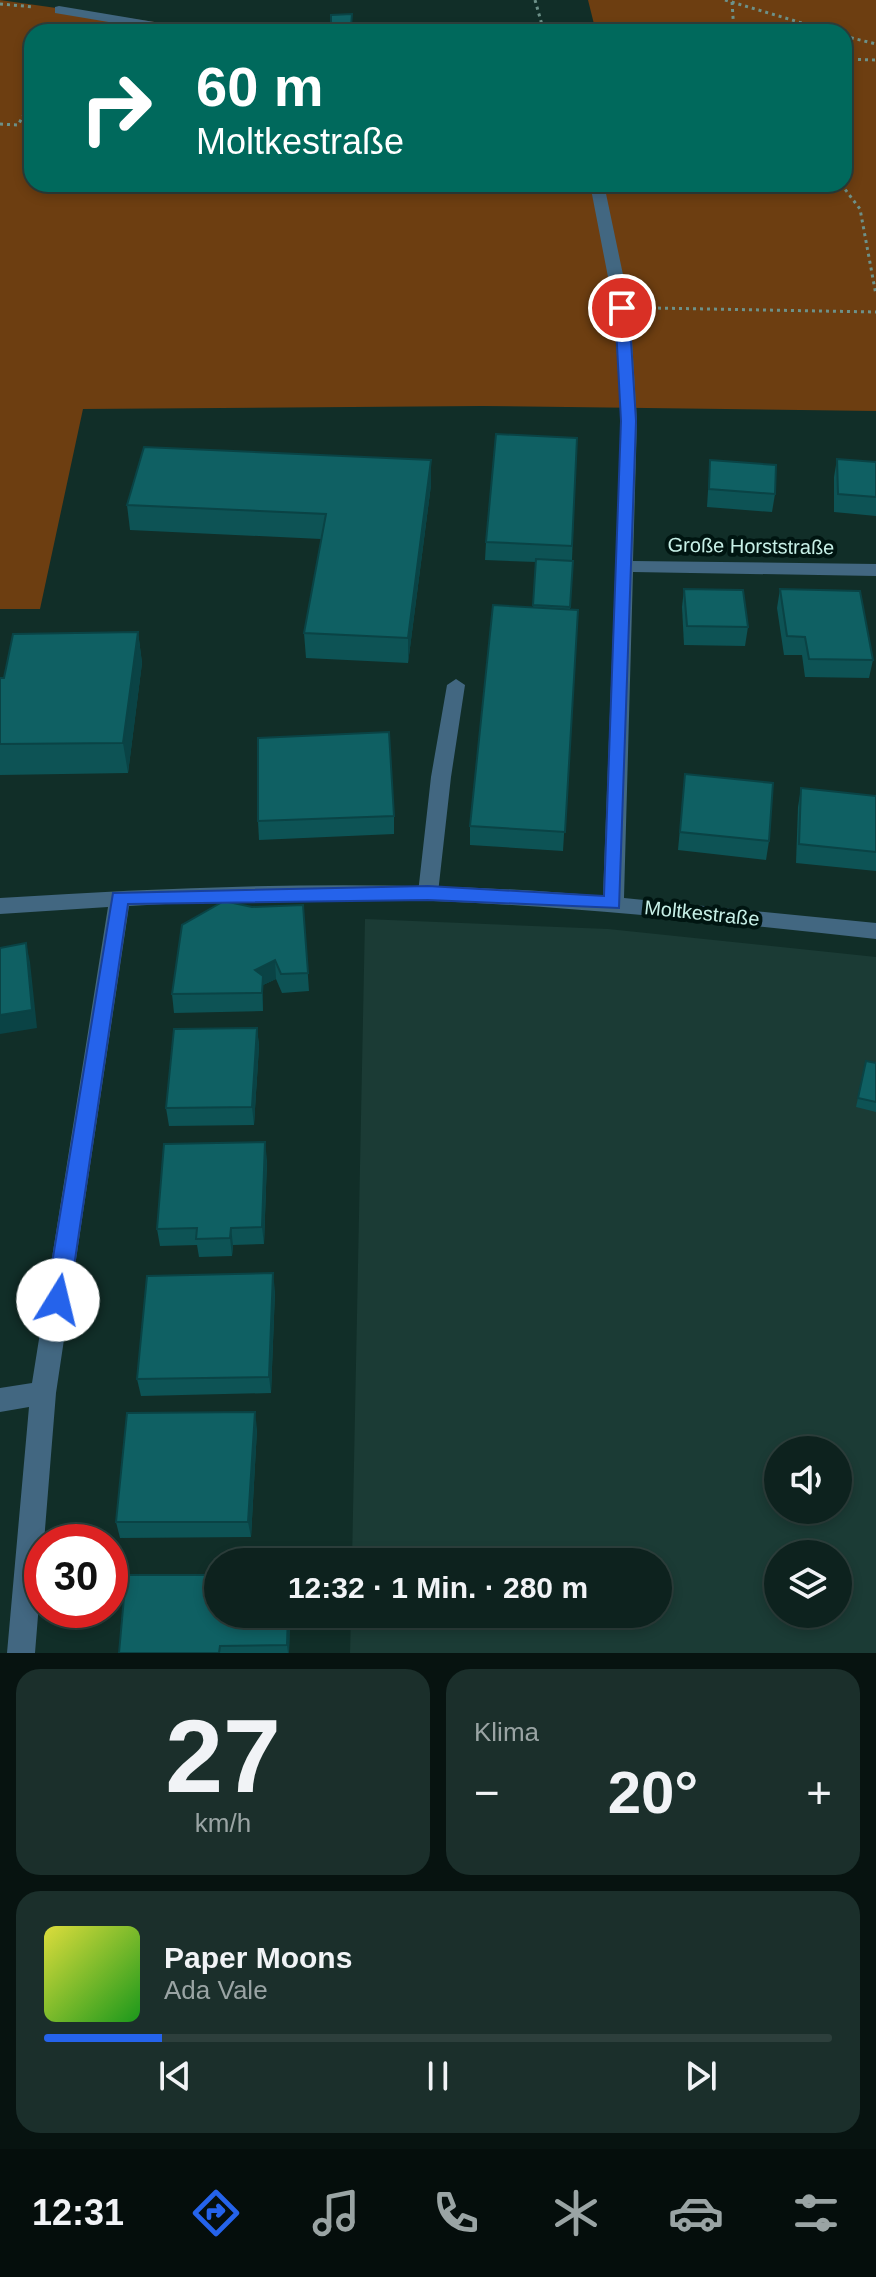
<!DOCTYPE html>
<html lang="de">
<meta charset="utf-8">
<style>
:root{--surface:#0d221e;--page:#1b2f2b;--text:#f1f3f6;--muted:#9aa4a4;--line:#2d3f3c;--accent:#2563eb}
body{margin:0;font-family:Arial,sans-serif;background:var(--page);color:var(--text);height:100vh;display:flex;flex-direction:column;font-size:30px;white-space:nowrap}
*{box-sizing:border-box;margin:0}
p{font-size:26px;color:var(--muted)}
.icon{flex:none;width:44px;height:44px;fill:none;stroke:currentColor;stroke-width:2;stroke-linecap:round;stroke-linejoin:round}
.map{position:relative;height:1653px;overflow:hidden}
.drawer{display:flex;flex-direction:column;gap:16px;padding:16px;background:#071310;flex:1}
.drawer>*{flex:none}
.banner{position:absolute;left:24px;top:24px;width:828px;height:168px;border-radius:24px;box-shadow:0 4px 12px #0003,0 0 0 2px var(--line);background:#00695c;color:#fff;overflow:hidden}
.fabs{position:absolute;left:764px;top:1436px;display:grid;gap:16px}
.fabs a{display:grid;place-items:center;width:88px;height:88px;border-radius:50%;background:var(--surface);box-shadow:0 4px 12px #0003,0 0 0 2px var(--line);font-size:40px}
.speed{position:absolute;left:24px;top:1524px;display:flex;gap:16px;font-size:40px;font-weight:700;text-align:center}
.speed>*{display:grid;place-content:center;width:104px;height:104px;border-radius:50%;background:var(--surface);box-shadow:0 4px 12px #0003,0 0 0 2px var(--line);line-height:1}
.speed .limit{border:12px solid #d22;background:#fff;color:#111}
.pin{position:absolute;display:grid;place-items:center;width:68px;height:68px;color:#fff;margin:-34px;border:4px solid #fff;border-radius:50%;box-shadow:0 2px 8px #0007}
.me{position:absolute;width:88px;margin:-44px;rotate:9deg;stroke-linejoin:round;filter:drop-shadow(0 0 6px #0008)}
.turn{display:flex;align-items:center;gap:28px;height:168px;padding:0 40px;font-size:36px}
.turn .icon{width:104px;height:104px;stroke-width:2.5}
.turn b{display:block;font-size:56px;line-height:68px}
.big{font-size:60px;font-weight:600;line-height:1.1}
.drawer .tile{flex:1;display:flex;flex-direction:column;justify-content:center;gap:12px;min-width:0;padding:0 28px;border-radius:24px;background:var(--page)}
.drawer .dial{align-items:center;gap:0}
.dial b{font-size:104px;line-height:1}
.song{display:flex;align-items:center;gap:24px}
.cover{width:96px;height:96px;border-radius:12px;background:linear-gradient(135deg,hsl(60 70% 55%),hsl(120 70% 35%))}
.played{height:8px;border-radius:4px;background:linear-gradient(90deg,var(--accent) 15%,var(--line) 15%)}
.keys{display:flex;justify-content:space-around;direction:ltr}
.heat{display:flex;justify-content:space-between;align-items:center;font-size:44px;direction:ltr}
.drawer .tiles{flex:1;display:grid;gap:16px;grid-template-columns:1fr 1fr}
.tile:last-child{grid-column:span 2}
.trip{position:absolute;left:204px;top:1548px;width:468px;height:80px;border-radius:40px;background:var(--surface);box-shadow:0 4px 12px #0003,0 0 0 2px var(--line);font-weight:600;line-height:80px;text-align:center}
.tab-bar{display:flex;height:128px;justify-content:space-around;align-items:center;background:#050e0c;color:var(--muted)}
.tab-bar .icon{width:56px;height:56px}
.tab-bar .on{color:var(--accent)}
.tab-bar b{font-size:36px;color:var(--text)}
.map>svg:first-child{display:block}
</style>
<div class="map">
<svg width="876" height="1653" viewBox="0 0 876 1653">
<rect width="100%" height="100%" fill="#112e28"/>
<!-- built -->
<path fill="#1b3b35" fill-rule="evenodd" d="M365,919L608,929L876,957V1653H350L351,1614H658V1562H352ZM778,1450H838V1510H778ZM778,1554H838V1614H778Z"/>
<!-- green -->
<polygon fill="#6d3e11" points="0,0 183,26 182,32 32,32 32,184 844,184 844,32 596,32 588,0 876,0 876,411 482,406 83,409 40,609 0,609"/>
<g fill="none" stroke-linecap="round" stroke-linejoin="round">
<!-- path -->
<g stroke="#6d9189" stroke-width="3" stroke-dasharray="3 4" stroke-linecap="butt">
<polyline points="535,0 544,32"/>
<polyline points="725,0 832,32"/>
<polyline points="732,2 734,32"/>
<polyline points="0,4 34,7"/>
<polyline points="844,36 876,44"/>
<polyline points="844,59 876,60"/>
<polyline points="0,124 18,125 32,100"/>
<polyline points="841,184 860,209 876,295"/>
<polyline points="651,308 876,312"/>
</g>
<!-- service -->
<g fill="#426781" fill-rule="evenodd">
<polygon points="59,6 190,28 196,32 168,32 55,13 55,7"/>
<polygon points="590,184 604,184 630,308 637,421 629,426 621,421 614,308"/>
<polygon points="456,679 465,685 451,777 438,893 435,898 421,898 418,893 431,777 447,685"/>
</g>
<!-- minor -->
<path fill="#426781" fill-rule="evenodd" d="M629,416L637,421L633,561L876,564V576L633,572L624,898L876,923V939C729,923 582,907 433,901C332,897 230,900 129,906L56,1393L35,1653H7L29,1407L0,1412V1388L32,1383L108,907L0,914V898C201,885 402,878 603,896L621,421Z"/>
</g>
<!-- wall -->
<g fill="#0d5355">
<polygon points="352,14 352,32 331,32 331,15"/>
<polygon points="577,438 570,609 578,610 563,851 470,845 470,826 533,608 536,562 485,560 486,542"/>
<polygon points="837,459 876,462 876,516 834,512 834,477"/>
<polygon points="710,460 775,494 772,512 707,507"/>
<polygon points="431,485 408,663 306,658 304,633 321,539 130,530 127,505"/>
<polygon points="684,589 748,627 745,646 684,645 682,607"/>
<polygon points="780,589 873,660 869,678 805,677 802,655 784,655 777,608"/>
<polygon points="138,632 142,663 128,773 0,775 0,678 4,678"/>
<polygon points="685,774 769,841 766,860 678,850"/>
<polygon points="801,788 876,796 876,871 796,863 798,807"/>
<polygon points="394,816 394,834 259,840 258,821"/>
<polygon points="303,905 309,991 282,993 276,979 263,985 263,1011 174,1013 172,994 252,907"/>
<polygon points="257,1028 259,1046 254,1125 169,1126 166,1108"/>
<polygon points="866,1061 876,1063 876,1112 856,1107"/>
<polygon points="267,1160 264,1244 233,1245 232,1256 199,1257 197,1245 160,1246 157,1229"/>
<polygon points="275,1291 271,1393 141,1396 137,1379"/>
<polygon points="257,1429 251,1537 120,1538 116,1522"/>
<polygon points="218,1614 290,1614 289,1653 119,1653"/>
</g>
<!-- shaded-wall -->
<g fill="#0a4345">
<polygon points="431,460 431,485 408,663 408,638"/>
<polygon points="138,632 142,663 128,773 123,743"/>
<polygon points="26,943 30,962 37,1028 0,1034 0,1015"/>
<polygon points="275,960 276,979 263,985 263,1011 262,993 255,970"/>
<polygon points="257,1028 259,1046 254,1125 252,1107"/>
<polygon points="265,1142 267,1160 264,1244 262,1227"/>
<polygon points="231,1228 233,1245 232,1256 230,1238"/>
<polygon points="273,1273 275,1291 271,1393 269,1377"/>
<polygon points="255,1412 257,1429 251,1537 248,1522"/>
<polygon points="288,1614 290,1614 289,1653 288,1653 287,1645"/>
</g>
<!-- building -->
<g fill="#0f6063" stroke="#0a4345" stroke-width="2">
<polygon points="352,14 351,27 331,27 331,15"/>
<polygon points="496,434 577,438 572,546 486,542"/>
<polygon points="144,447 431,460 408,638 304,633 326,514 127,505"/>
<polygon points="837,459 876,462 876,497 838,494"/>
<polygon points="710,460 776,465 775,494 709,489"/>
<polygon points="536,559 573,561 570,607 533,605"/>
<polygon points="684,589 743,590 748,627 687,626"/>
<polygon points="780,589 860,591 873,660 809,659 805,637 787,636"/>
<polygon points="493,605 578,610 565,832 470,826"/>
<polygon points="138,632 123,743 0,744 0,678 4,678 13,634"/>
<polygon points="389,732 394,816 258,821 258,738"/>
<polygon points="685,774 773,783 769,841 680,832"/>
<polygon points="801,788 876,796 876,852 799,844"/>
<polygon points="224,901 252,907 303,905 308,973 281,974 275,960 255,970 263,976 262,993 172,994 182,925"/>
<polygon points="26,943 32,1010 0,1015 0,948"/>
<polygon points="257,1028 252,1107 166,1108 174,1029"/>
<polygon points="866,1061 876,1063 876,1102 858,1098"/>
<polygon points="265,1142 262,1227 231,1228 230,1238 196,1239 197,1228 157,1229 164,1144"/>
<polygon points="273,1273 269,1377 137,1379 147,1276"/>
<polygon points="255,1412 248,1522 116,1522 127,1413"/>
<polygon points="126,1575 218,1575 218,1614 288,1614 287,1645 220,1646 219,1653 119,1653"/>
</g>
<!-- route -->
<polygon fill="#2563eb" stroke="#184099" stroke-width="2" points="622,304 629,308 636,421 619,908 428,900 128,904 69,1300 65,1307 58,1310 50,1307 46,1300 113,893 428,886 604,896 621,421 615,308"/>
<g text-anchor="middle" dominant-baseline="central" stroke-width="8" stroke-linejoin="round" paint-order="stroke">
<!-- street labels -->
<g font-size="20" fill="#c7f0e7" stroke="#001511">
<text transform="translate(751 546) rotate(1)">Große Horststraße</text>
<text transform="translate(702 913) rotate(6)">Moltkestraße</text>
</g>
</g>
</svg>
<div class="fabs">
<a><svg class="icon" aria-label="sound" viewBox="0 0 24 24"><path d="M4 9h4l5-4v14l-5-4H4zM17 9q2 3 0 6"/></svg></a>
<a><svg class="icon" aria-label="layers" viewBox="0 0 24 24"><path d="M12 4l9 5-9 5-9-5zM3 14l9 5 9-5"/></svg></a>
</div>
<div class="speed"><div class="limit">30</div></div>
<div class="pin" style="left:622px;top:308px;background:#d93025"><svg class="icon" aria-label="arrive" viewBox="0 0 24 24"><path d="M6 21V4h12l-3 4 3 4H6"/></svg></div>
<svg class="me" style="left:58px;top:1300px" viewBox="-20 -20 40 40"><circle r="19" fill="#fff"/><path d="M0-13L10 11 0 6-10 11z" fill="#2563eb"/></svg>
<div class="trip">12:32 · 1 Min. · 280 m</div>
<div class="banner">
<div class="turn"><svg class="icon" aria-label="right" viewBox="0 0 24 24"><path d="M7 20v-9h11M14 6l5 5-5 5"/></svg><div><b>60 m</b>Moltkestraße</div></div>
</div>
</div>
<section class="drawer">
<div class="tiles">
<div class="tile dial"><b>27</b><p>km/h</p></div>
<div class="tile"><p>Klima</p>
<div class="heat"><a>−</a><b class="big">20°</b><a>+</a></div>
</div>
<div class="tile">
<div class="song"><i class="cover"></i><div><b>Paper Moons</b><p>Ada Vale</p></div></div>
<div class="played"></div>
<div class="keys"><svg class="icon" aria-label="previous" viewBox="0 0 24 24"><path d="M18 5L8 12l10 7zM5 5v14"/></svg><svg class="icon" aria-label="pause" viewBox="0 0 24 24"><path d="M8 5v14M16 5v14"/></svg><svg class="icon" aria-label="next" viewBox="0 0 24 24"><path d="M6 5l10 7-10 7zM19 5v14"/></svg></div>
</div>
</div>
</section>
<nav class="tab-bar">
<b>12:31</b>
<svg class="icon on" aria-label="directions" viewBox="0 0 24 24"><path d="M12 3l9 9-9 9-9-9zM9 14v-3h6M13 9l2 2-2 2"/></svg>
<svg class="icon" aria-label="music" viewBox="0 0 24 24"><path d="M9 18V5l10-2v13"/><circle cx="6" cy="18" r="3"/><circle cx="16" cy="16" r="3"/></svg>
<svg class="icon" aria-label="phone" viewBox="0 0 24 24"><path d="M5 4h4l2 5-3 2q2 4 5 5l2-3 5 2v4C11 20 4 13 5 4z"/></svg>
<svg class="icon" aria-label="climate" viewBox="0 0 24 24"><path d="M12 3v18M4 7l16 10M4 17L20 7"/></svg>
<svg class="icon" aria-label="car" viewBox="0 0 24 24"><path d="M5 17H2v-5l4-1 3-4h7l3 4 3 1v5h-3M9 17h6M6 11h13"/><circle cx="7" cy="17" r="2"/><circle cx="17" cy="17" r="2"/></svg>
<svg class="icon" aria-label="filters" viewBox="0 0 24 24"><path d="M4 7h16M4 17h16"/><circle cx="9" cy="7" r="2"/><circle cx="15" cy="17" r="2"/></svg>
</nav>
